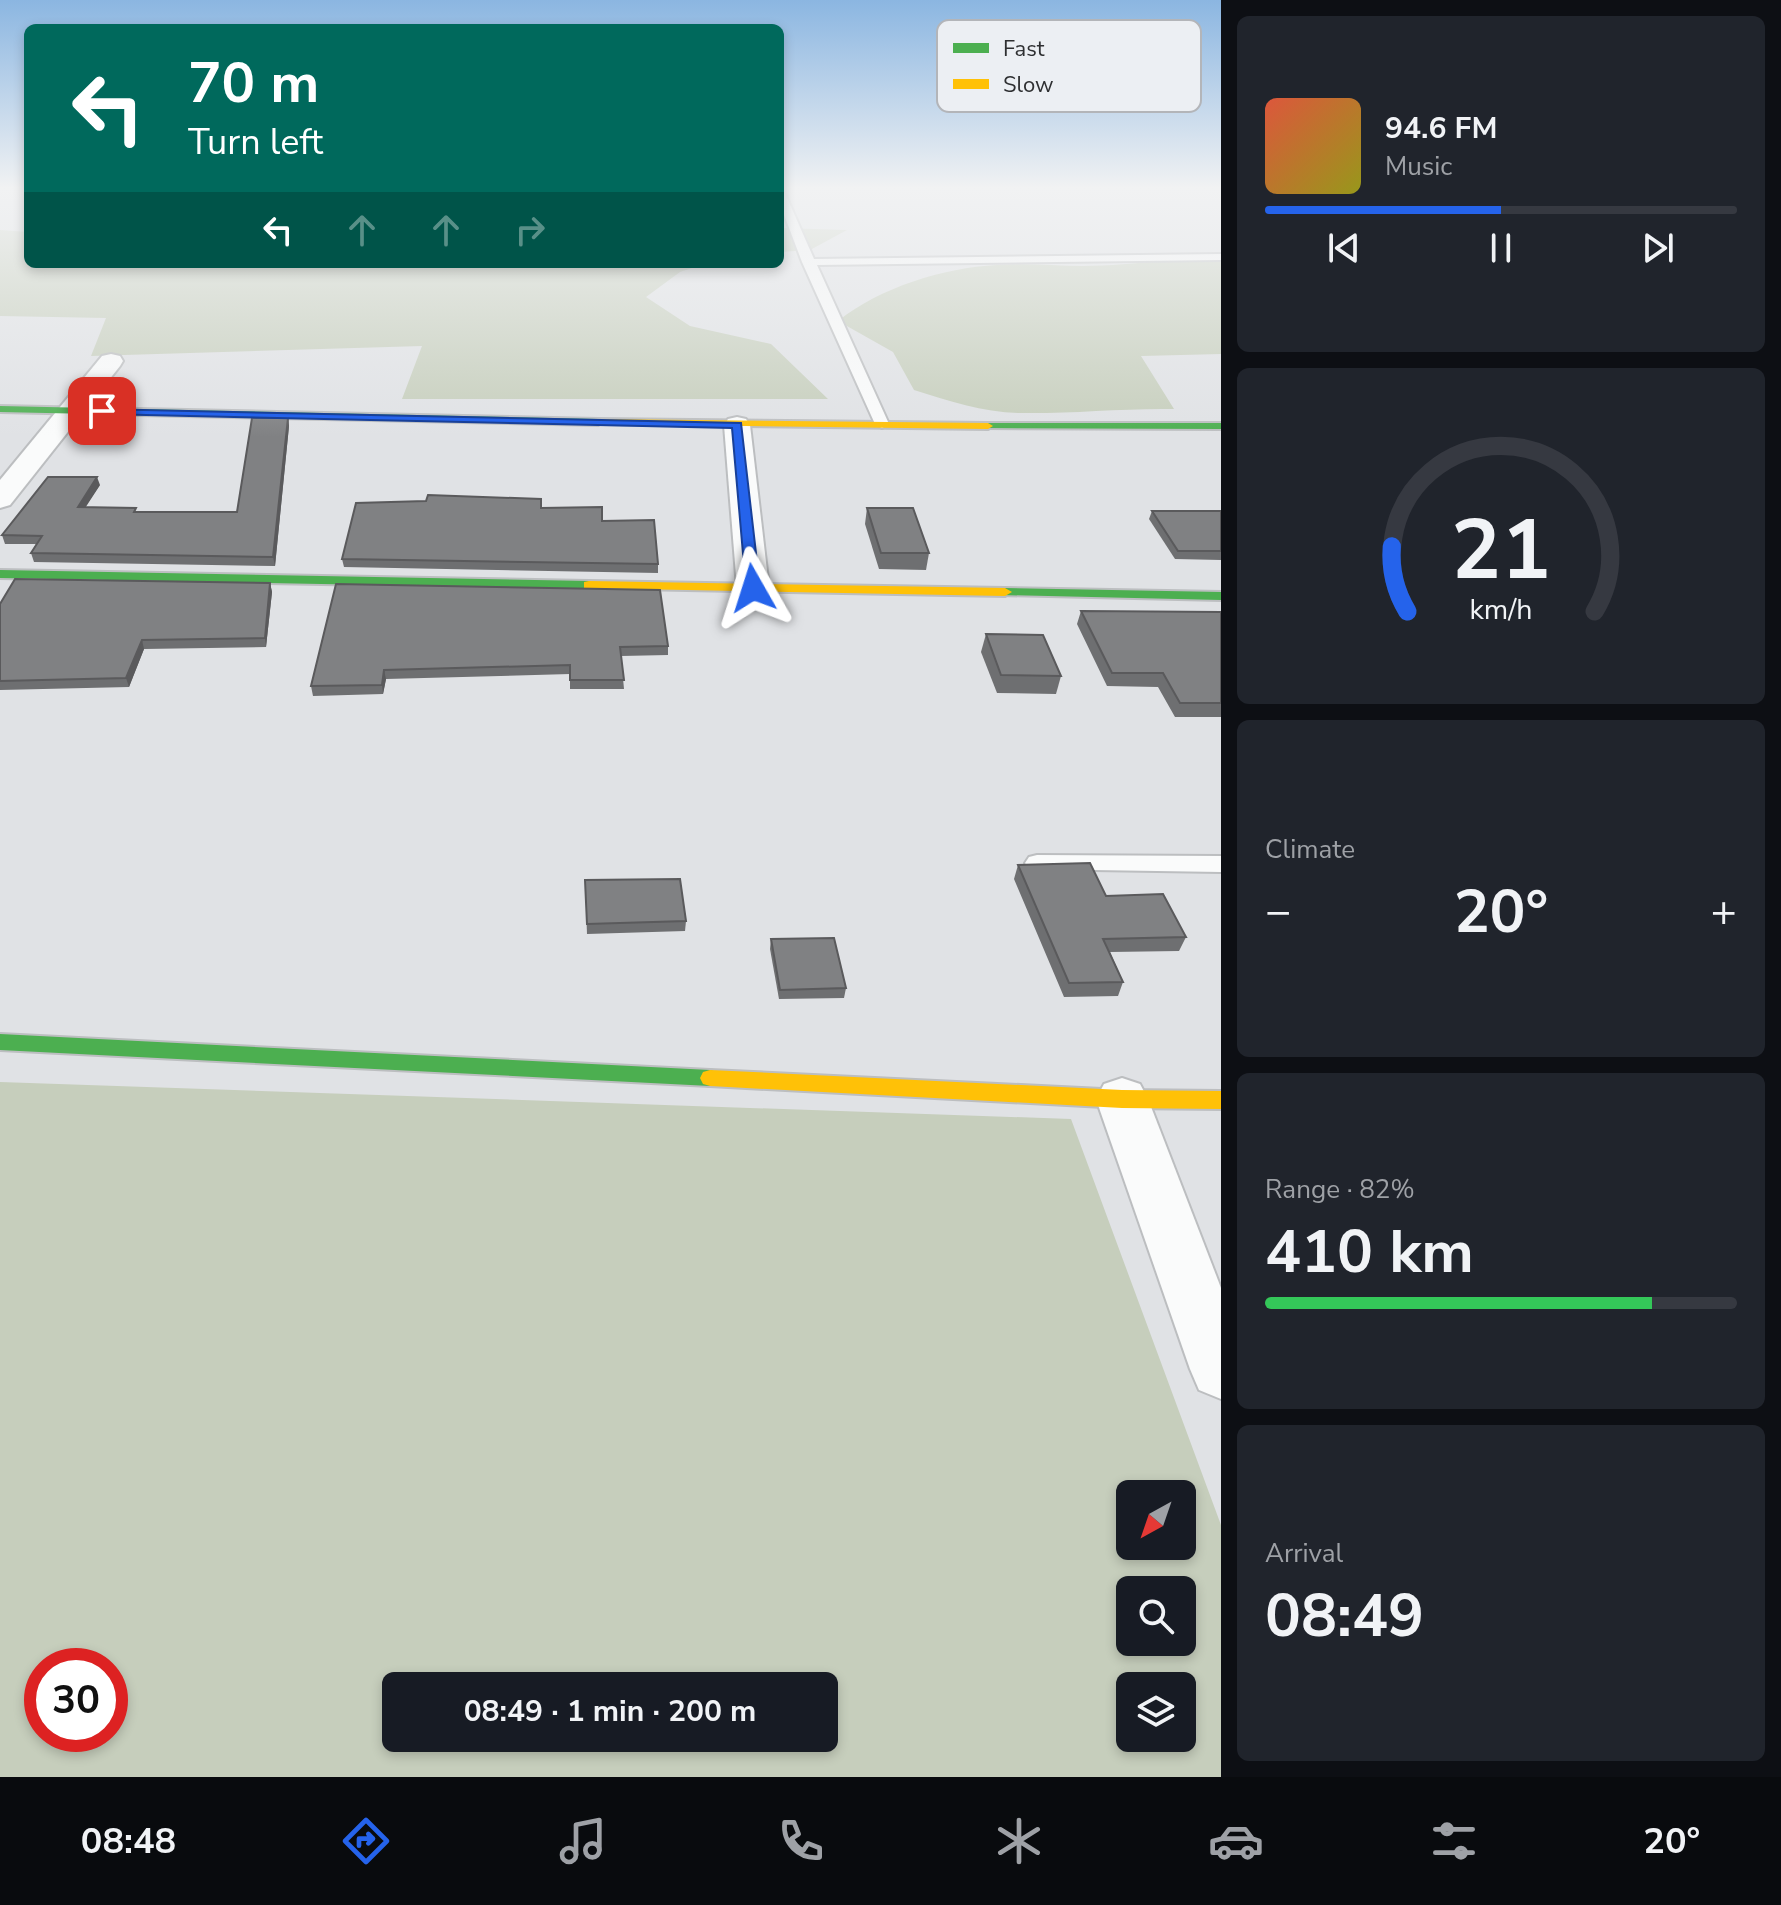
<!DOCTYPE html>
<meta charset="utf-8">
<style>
:root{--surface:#171b24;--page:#20242c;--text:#f1f3f6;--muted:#9ea1a6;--line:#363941;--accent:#2563eb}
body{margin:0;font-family:"Nunito Sans",sans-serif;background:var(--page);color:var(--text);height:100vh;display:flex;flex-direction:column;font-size:30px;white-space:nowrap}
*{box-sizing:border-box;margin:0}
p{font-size:26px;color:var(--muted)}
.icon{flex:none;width:44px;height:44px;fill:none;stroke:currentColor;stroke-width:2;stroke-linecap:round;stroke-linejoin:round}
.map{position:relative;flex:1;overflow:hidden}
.side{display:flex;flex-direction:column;gap:16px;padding:16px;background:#0d0f14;width:560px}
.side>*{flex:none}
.guide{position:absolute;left:24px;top:24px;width:760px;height:244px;border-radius:12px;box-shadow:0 4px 12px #0003;background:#00695c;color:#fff;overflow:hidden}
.needle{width:52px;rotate:220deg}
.controls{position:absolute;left:1116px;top:1480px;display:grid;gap:16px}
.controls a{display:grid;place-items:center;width:80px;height:80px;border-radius:12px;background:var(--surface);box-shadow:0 4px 12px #0003;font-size:40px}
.speed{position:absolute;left:24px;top:1648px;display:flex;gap:16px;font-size:40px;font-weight:700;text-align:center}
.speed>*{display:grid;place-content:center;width:104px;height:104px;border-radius:50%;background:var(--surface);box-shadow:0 4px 12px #0003;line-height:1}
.speed .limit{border:12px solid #d22;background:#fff;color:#111}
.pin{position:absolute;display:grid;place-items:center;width:68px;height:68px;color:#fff;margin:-34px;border-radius:16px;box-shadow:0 4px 12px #0006}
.me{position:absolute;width:88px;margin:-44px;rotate:354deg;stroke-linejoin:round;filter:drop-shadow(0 0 6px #0008)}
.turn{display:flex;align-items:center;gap:28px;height:168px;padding:0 32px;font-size:36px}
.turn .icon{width:104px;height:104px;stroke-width:2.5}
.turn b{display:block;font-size:56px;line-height:68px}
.lanes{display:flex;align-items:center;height:76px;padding:0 32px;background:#0003;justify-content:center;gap:40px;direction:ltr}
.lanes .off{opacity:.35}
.big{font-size:60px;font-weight:700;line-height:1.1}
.side .tile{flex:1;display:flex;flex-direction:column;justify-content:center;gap:12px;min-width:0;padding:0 28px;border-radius:12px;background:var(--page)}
.side .dial{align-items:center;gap:0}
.dial svg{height:208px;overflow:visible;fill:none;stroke:var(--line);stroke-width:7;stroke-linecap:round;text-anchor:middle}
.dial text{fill:var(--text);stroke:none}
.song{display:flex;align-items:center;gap:24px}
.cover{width:96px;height:96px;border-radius:12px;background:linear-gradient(135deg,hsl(10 70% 55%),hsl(60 70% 35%))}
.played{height:8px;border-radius:4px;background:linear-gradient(90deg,var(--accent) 50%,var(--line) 50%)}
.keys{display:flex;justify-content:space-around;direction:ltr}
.heat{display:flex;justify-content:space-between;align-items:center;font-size:44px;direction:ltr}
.charge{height:12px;border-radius:6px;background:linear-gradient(90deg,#34c759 82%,var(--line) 0)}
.trip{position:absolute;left:382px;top:1672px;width:456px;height:80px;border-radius:12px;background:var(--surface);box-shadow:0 4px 12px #0003;font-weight:700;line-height:80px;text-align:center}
.tab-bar{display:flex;height:128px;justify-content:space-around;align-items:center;background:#090b0e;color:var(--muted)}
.tab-bar .icon{width:56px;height:56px}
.tab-bar .on{color:var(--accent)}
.tab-bar b{font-size:36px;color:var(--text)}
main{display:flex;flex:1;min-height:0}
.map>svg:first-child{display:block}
</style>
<main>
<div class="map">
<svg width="1221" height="1777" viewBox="0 0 1221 1777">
<rect width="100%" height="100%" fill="#e0e2e5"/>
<!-- green -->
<g fill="#c6cebc" fill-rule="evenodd">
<polygon points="780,228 847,230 810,250 780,252"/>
<polygon points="0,230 28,232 28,264 704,264 680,272 646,297 690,326 771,344 828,399 402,399 422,346 91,356 106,318 0,316"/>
<path d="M1162,261L1221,262V354L1141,356L1174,409C1122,408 1070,414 1018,413C983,412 948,401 914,390L893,352L838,321C881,287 943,268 997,265C1026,263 1054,266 1083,266C1109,266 1136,263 1162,261Z"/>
<path d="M0,1082L1071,1119L1221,1525V1777H0ZM1130,1494H1182V1546H1130ZM1130,1590H1182V1642H1130ZM42,1666H110V1734H42ZM396,1686H824V1738H396ZM1130,1686H1182V1738H1130Z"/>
</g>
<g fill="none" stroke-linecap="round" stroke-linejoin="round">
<!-- lane casing -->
<g stroke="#bcbec0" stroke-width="4">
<g id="lane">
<polygon points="780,190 785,193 814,259 1221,254 1221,260 817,265 889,424 882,428 875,424 802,262 780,204"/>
<polygon points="1037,855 1221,856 1221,872 1029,869 1025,863 1029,857"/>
</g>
</g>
<!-- street casing -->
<g stroke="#bcbec0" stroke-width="4">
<g id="street">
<polygon points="111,354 120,356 123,361 120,366 10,505 0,508 0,480 102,356"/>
<polygon points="737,417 746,419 750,425 769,588 765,595 753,598 741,595 737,588 724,425 728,419"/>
<polygon points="1122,1078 1140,1084 1148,1099 1221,1288 1221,1399 1199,1390 1190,1369 1096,1099 1104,1084"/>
</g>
</g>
<!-- fast casing -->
<g stroke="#bcbec0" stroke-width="4">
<g id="fast">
<polygon points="0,406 598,419 603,422 598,425 0,412"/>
<polygon points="988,423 1221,423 1221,429 984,428 984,424"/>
<polygon points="0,570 589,581 596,585 589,589 0,578"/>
<polygon points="1005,588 1221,592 1221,600 1000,595 998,592"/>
<polygon points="0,1034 710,1070 717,1072 720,1078 717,1084 710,1086 0,1050"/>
</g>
</g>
<!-- slow casing -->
<g stroke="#bcbec0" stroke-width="4">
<g id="slow">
<polygon points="598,419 988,423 993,426 988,429 594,424 594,420"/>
<polygon points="589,581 1005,588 1012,592 1005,596 584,588 584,582"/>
<polygon points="710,1070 1122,1090 1221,1091 1221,1109 1122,1108 710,1086 703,1084 700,1078 703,1072"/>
</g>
</g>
<!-- lane -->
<use href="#lane" fill="#fafbfb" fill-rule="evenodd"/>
<!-- street -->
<use href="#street" fill="#fafbfb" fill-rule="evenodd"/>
<!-- fast -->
<use href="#fast" fill="#4caf50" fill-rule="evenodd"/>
<!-- slow -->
<use href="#slow" fill="#ffc107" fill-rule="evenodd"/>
</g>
<!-- wall -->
<g fill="#6e6f71">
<polygon points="288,418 289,426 275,566 34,562 31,553 36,544 5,544 2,535 100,485 85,507 138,512 237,512"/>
<polygon points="541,508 602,521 658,564 658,573 344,567 342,559"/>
<polygon points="867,508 929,553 926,570 879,569 865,524"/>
<polygon points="1152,511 1221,511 1221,560 1175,559 1149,519"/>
<polygon points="270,583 272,592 266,647 144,649 129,687 0,690 0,604"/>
<polygon points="336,584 668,646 668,655 621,656 624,689 570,689 570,674 386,679 383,694 313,696 311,686"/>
<polygon points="1081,611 1221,612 1221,717 1175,717 1158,687 1107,686 1077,624"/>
<polygon points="986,634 1061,676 1056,694 997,693 981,652"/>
<polygon points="1018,865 1106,896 1186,937 1179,951 1110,952 1123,982 1118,996 1064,997 1014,879"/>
<polygon points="585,880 686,921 685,931 587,934"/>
<polygon points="771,939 846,988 844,998 779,999 770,949"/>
</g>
<!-- shaded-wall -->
<g fill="#5a5a5c">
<polygon points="288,418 289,426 275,566 273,557"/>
<polygon points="97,477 100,485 80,516 78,507"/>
<polygon points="270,583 272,592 266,647 265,638"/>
<polygon points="142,640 144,649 129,687 126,678"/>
<polygon points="384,670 386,679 383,694 382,685"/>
</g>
<!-- building -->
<g fill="#808183" stroke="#5a5a5c" stroke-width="2">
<polygon points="252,418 288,418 273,557 31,553 42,536 2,535 48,477 97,477 78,507 136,508 134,512 237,512"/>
<polygon points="428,495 541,499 541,508 602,507 602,521 654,520 658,564 342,559 356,503 426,501"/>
<polygon points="867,508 913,508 929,553 881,553"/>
<polygon points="1152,511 1221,511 1221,551 1178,551"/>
<polygon points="15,579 270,583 265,638 142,640 126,678 0,681 0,604"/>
<polygon points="336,584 660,590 668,646 620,647 624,680 570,680 570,665 384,670 382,685 311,686"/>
<polygon points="1081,611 1221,612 1221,703 1180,703 1163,673 1112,673"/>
<polygon points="986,634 1043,635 1061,676 1001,675"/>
<polygon points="1090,863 1106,896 1163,894 1186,937 1103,939 1123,982 1069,983 1018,865"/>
<polygon points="680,879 686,921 587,924 585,880"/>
<polygon points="834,938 846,988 780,990 771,939"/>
</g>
<!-- sky -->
<linearGradient id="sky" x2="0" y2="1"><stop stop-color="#8bb6e1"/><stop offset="0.43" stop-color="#f1f2f3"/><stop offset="1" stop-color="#f1f2f3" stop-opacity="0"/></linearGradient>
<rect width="1221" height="437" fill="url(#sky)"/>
<!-- route -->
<polygon fill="#2563eb" stroke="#184099" stroke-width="2" points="98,409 741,423 760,588 753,592 746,588 732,428 102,414 98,413"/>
<!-- legend -->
<rect x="937" y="20" width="264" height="92" rx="12" fill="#eceff3" stroke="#b3b5b9" stroke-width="2"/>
<rect x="953" y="43" width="36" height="10" fill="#4caf50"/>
<rect x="953" y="79" width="36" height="10" fill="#ffc107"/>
<g font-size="22" fill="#2e2f31">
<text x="1003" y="56">Fast</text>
<text x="1003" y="92">Slow</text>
</g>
</svg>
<div class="controls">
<a><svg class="needle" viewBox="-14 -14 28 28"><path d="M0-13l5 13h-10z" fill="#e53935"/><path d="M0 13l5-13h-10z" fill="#9ea1a6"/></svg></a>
<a><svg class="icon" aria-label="search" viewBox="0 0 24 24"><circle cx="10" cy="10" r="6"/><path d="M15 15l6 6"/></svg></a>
<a><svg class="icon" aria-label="layers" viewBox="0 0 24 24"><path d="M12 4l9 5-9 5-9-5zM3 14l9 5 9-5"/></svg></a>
</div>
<div class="speed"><div class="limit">30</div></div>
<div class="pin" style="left:102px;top:411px;background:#d93025"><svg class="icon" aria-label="arrive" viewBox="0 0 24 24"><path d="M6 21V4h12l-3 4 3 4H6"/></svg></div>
<svg class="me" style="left:753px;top:588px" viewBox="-20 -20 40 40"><path d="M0-17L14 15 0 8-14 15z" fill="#2563eb" stroke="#fff" stroke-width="4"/></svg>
<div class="trip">08:49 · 1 min · 200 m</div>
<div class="guide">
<div class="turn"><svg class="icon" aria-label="left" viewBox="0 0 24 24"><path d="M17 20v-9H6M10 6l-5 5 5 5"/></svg><div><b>70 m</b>Turn left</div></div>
<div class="lanes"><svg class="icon" aria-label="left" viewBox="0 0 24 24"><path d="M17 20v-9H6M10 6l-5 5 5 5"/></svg><svg class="icon off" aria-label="ahead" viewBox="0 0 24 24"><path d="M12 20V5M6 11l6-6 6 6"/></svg><svg class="icon off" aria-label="ahead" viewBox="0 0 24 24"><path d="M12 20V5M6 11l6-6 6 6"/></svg><svg class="icon off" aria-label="right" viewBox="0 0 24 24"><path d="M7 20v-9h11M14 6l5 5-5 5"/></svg></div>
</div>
</div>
<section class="side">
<div class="tile">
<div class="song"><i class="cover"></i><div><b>94.6 FM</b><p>Music</p></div></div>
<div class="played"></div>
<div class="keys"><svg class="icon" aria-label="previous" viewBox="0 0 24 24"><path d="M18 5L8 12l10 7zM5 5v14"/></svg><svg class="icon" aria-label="pause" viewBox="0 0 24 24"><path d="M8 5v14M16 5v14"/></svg><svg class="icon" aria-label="next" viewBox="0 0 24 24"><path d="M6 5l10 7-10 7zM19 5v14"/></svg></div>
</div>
<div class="tile dial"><svg viewBox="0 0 100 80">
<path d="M14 69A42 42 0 1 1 86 69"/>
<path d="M14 69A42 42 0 0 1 8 44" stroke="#2563eb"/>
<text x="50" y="56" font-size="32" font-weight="700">21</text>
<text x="50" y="72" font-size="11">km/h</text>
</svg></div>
<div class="tile"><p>Climate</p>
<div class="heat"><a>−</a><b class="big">20°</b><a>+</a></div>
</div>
<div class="tile"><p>Range · 82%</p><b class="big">410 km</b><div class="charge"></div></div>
<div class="tile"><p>Arrival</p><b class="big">08:49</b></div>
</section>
</main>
<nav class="tab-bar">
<b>08:48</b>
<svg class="icon on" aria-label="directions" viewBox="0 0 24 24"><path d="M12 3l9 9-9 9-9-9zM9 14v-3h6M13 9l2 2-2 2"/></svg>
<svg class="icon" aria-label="music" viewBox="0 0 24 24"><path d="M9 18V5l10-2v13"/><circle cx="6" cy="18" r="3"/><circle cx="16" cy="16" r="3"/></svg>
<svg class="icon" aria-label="phone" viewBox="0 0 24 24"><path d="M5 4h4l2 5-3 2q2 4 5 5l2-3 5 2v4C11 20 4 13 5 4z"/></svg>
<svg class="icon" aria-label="climate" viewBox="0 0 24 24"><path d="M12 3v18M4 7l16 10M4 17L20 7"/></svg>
<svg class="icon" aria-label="car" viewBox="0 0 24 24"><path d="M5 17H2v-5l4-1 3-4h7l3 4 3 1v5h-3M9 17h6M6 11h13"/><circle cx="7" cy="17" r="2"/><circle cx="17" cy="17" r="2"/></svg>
<svg class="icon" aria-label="filters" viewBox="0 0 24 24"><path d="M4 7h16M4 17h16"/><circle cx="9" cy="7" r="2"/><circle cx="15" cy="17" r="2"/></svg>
<b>20°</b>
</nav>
